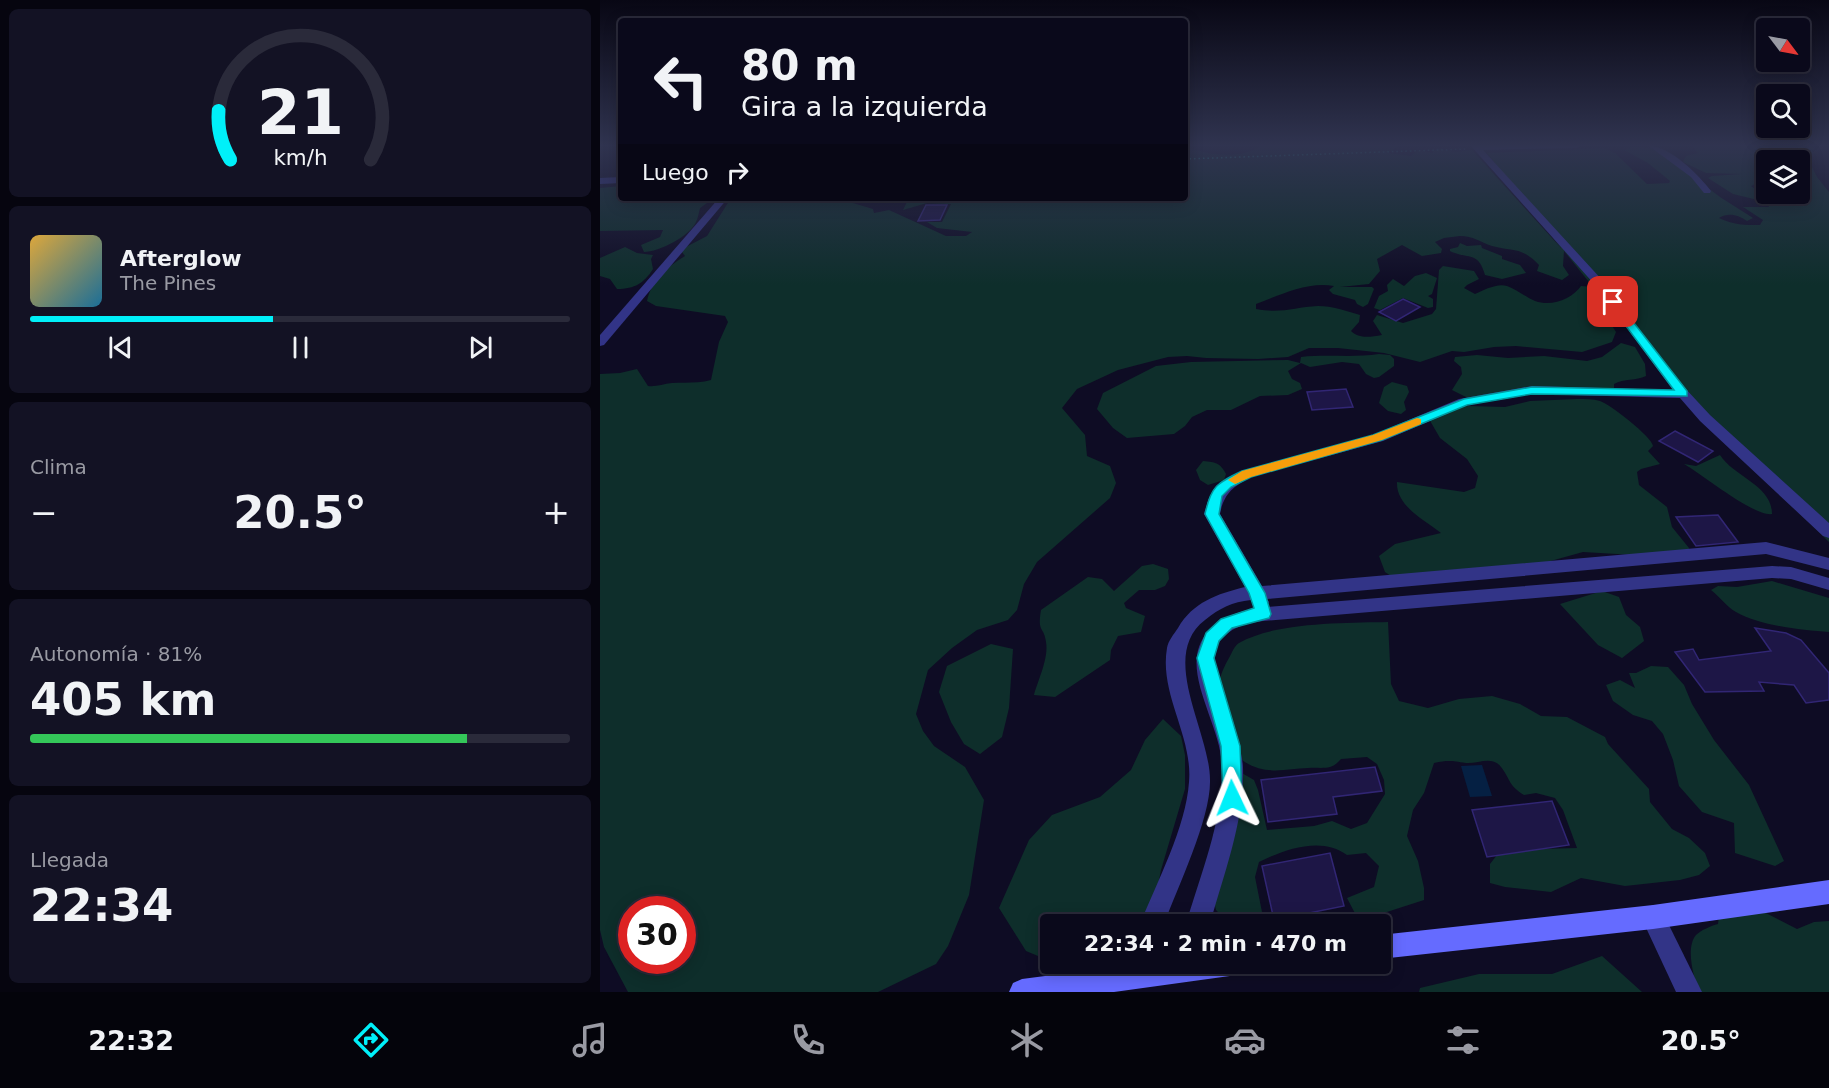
<!DOCTYPE html>
<html lang="es">
<meta charset="utf-8">
<style>
:root{--surface:#0a091b;--page:#131224;--text:#f1f3f6;--muted:#999aa3;--line:#2a2a3a;--accent:#00f0f9}
body{margin:0;font-family:"DejaVu Sans",sans-serif;background:var(--page);color:var(--text);height:100vh;display:flex;flex-direction:column;font-size:22px;white-space:nowrap}
*{box-sizing:border-box;margin:0}
p{font-size:20px;color:var(--muted)}
.icon{flex:none;width:33px;height:33px;fill:none;stroke:currentColor;stroke-width:2;stroke-linecap:round;stroke-linejoin:round}
.map{position:relative;flex:1;overflow:hidden}
.sheet{display:flex;flex-direction:column;gap:9px;padding:9px;background:#06050f;width:600px}
.sheet>*{flex:none}
.hud{position:absolute;left:18px;top:18px;width:570px;height:183px;border-radius:6px;box-shadow:0 3px 15px #0003,0 0 0 2px var(--line);background:#0a091b;color:var(--text);overflow:hidden}
.needle{width:39px;rotate:122deg}
.controls{position:absolute;left:1156px;top:18px;display:grid;gap:12px}
.controls a{display:grid;place-items:center;width:54px;height:54px;border-radius:6px;background:var(--surface);box-shadow:0 3px 15px #0003,0 0 0 2px var(--line);font-size:30px}
.speed{position:absolute;left:18px;top:896px;display:flex;gap:12px;font-size:30px;font-weight:700;text-align:center}
.speed>*{display:grid;place-content:center;width:78px;height:78px;border-radius:50%;background:var(--surface);box-shadow:0 3px 15px #0003,0 0 0 2px var(--line);line-height:1}
.speed .limit{border:9px solid #d22;background:#fff;color:#111}
.pin{position:absolute;display:grid;place-items:center;width:51px;height:51px;color:#fff;margin:-26px;border-radius:12px;box-shadow:0 3px 9px #0006}
.me{position:absolute;width:66px;margin:-33px;rotate:358deg;stroke-linejoin:round;filter:drop-shadow(0 0 4px #0008)}
.turn{display:flex;align-items:center;gap:21px;height:126px;padding:0 24px;font-size:27px}
.turn .icon{width:78px;height:78px;stroke-width:2.5}
.turn b{display:block;font-size:42px;line-height:51px}
.then{display:flex;align-items:center;height:57px;padding:0 24px;background:#0003;gap:12px;font-size:22px}
.big{font-size:45px;font-weight:600;line-height:1.1}
.sheet .card{flex:1;display:flex;flex-direction:column;justify-content:center;gap:9px;min-width:0;padding:0 21px;border-radius:9px;background:var(--page)}
.sheet .dial{align-items:center;gap:0}
.dial svg{height:156px;overflow:visible;fill:none;stroke:var(--line);stroke-width:7;stroke-linecap:round;text-anchor:middle}
.dial text{fill:var(--text);stroke:none}
.song{display:flex;align-items:center;gap:18px}
.cover{width:72px;height:72px;border-radius:9px;background:linear-gradient(135deg,hsl(40 70% 55%),hsl(200 70% 35%))}
.played{height:6px;border-radius:3px;background:linear-gradient(90deg,var(--accent) 45%,var(--line) 45%)}
.keys{display:flex;justify-content:space-around;direction:ltr}
.heat{display:flex;justify-content:space-between;align-items:center;font-size:33px;direction:ltr}
.charge{height:9px;border-radius:4px;background:linear-gradient(90deg,#34c759 81%,var(--line) 0)}
.trip{position:absolute;left:440px;top:914px;width:351px;height:60px;border-radius:6px;background:var(--surface);box-shadow:0 3px 15px #0003,0 0 0 2px var(--line);font-weight:600;line-height:60px;text-align:center}
.tabs{display:flex;height:96px;justify-content:space-around;align-items:center;background:#04040b;color:var(--muted)}
.tabs .icon{width:42px;height:42px}
.tabs .active{color:var(--accent)}
.tabs b{font-size:27px;color:var(--text)}
main{display:flex;flex:1;min-height:0}
.map>svg:first-child{display:block}
</style>
<main>
<section class="sheet">
<div class="card dial"><svg viewBox="0 0 100 80">
<path d="M14 69A42 42 0 1 1 86 69"/>
<path d="M14 69A42 42 0 0 1 8 44" stroke="#00f0f9"/>
<text x="50" y="56" font-size="32" font-weight="700">21</text>
<text x="50" y="72" font-size="11">km/h</text>
</svg></div>
<div class="card">
<div class="song"><i class="cover"></i><div><b>Afterglow</b><p>The Pines</p></div></div>
<div class="played"></div>
<div class="keys"><svg class="icon" aria-label="previous" viewBox="0 0 24 24"><path d="M18 5L8 12l10 7zM5 5v14"/></svg><svg class="icon" aria-label="pause" viewBox="0 0 24 24"><path d="M8 5v14M16 5v14"/></svg><svg class="icon" aria-label="next" viewBox="0 0 24 24"><path d="M6 5l10 7-10 7zM19 5v14"/></svg></div>
</div>
<div class="card"><p>Clima</p>
<div class="heat"><a>−</a><b class="big">20.5°</b><a>+</a></div>
</div>
<div class="card"><p>Autonomía · 81%</p><b class="big">405 km</b><div class="charge"></div></div>
<div class="card"><p>Llegada</p><b class="big">22:34</b></div>
</section>
<div class="map">
<svg width="1229" height="992" viewBox="0 0 1229 992">
<rect width="100%" height="100%" fill="#0e0c24"/>
<!-- green -->
<g fill="#0e2e2b" fill-rule="evenodd">
<path d="M660,146H798L788,153L811,156L818,150L833,153V151L838,148L855,152L872,150L961,248L887,153L1004,148L1015,153L1047,184L1069,183L1070,181L1048,163L1024,150L1032,147L1055,148L1120,197L1153,218L1147,221C1139,215 1128,212 1119,218C1133,225 1145,225 1160,225L1163,220L1143,207H1169L1166,202L1133,194L1108,178L1112,176L1142,174L1106,173L1083,162L1086,156L1098,153L1092,146H1212L1214,149L1209,161L1217,177L1229,192V542L1083,396L1001,296C1005,308 1009,322 1016,332L1012,342L982,352L916,346L894,347L864,352L852,351L820,362L784,353L738,348H709L688,357L658,359L606,358L587,356L568,357L518,370L477,389L462,408L485,435L487,456L510,466L516,483L510,498L437,562L424,584L417,610L408,620L377,630L352,648L328,670L316,714L323,731L334,746L365,767L384,800L369,895L348,946L336,964L278,992H28L4,947L0,930V374L20,373L37,369L48,386C56,387 63,384 72,383C85,382 98,384 111,380L119,342L128,322L125,316L56,306L47,301C51,281 68,266 85,256L82,252L84,248L107,236L131,198H236L273,209L274,213L289,210L346,236H366L372,232L337,228L327,222H342L351,204L327,203L303,210L309,198H585V149C595,148 599,151 608,153C623,156 648,156 660,146ZM1167,160H1200V194H1167V189H1155L1151,186L1161,181L1167,184ZM860,236C873,236 880,242 892,246C913,252 921,246 939,265L937,271L962,280L969,275L963,266L964,251L993,287L981,286C972,299 952,307 935,301C927,298 916,289 907,286C897,283 884,290 875,294L864,288L867,285L879,279L874,271L843,266L839,270L836,309L832,314L803,323L777,315L773,321L782,335C770,337 759,339 751,331L759,322L760,315C747,311 732,306 718,306C695,307 681,314 656,309V304C680,295 708,281 734,286L729,290L733,294L755,300L757,304L763,307L768,304L774,289L772,287H740L769,284L780,271L777,259L802,245L822,256L841,253L842,249L835,242L844,238ZM32,909H82V960H32Z"/>
<path d="M21,186V198H114L100,208C99,212 98,218 96,222C90,236 59,252 44,252L41,245L60,237L63,230L0,231V188Z"/>
<path d="M860,243L867,246L881,245L882,248L902,256V259L920,265L926,273L902,279L885,275C878,250 868,260 850,251V249L858,247Z"/>
<path d="M25,247L37,253L53,255L51,259L53,269C44,283 35,289 17,289L10,279L0,276V258Z"/>
<polygon points="826,273 837,278 832,294 828,296 833,299 833,307 828,308 803,298 780,310 774,308 779,296 788,291 787,285 793,279 804,286 815,276"/>
<path d="M1021,343L1035,347L1045,364L1046,376C1036,381 1024,378 1014,384V390H953L876,402L852,390L862,374L861,367L854,361L855,357L877,355L908,358L944,356L987,361L1002,357Z"/>
<path d="M779,354L790,355L794,359V366L779,377L774,378L766,374L759,364L742,362L710,367L701,363L688,371L692,379L700,383L702,389L688,395L660,396L631,410H607L592,417L585,426L574,434L527,438L513,428L497,409L503,393L556,366L591,362L688,360L700,363L701,357C727,354 753,358 779,354Z"/>
<polygon points="792,382 807,386 809,392 804,402 806,410 801,414 788,411 779,403 784,387"/>
<path d="M977,399C985,399 993,399 1000,401C1010,404 1052,437 1053,446L1048,451L1060,464L1041,469L1037,472L1039,485L1067,507L1072,527L1089,548L1088,552L1051,556L983,552L947,562L797,580L785,572L779,556L795,544L841,533C823,519 796,506 797,482L864,492L875,488L878,476L867,459L840,438L829,419L847,408L868,406L905,407L930,401Z"/>
<path d="M1120,455C1134,477 1172,485 1172,514C1154,517 1102,474 1084,464L1096,466Z"/>
<path d="M603,461C616,462 620,463 626,474L624,480L608,485L600,480L596,470Z"/>
<path d="M553,564L568,569L569,579L565,586L555,590H539L524,603L526,608L545,616L541,632L518,636L511,650L510,660L455,697L434,695C438,680 449,658 446,642C444,626 437,633 441,610L488,577L502,579L514,591L542,566Z"/>
<path d="M1172,581L1229,598V632C1201,630 1161,626 1136,612C1127,607 1120,597 1111,590L1118,586L1137,587Z"/>
<polygon points="1002,591 1019,597 1026,615 1040,627 1044,641 1022,658 998,645 960,604"/>
<path d="M788,622L791,684L799,701L828,708L859,699L892,696L920,704L941,716L967,717L1005,737L1008,744L1049,789L1050,802L1072,829L1089,838L1105,853L1110,866L1099,875L1080,880L1025,886L981,878L951,892L905,887L890,883V864L897,855L940,849L977,848L963,810L955,798L936,793L924,795C908,785 911,780 901,767C892,755 878,764 866,763C851,761 849,760 834,763L824,793L813,810L807,836L818,861L824,888V900L759,921L747,898L774,887L779,866L766,853L747,855C722,836 685,849 659,862L655,877L662,912L654,924L628,923L616,910L613,897L640,772L654,780L658,790L667,830L714,826L732,821L751,829L767,823L785,794L784,780L777,764L767,757L741,759C731,771 723,767 708,768C685,769 664,776 642,760C635,754 633,744 630,736C619,703 611,689 629,658C632,653 634,646 639,643C675,622 746,623 788,622Z"/>
<polygon points="391,644 413,649 409,708 402,737 380,754 364,744 351,722 339,692 347,666"/>
<polygon points="1051,666 1068,667 1084,685 1092,704 1114,740 1149,785 1184,861 1175,866 1135,853 1134,823 1102,812 1079,786 1073,760 1063,734 1052,721 1033,715 1013,701 1006,685 1020,680 1035,688 1029,673 1036,673"/>
<polygon points="563,719 581,736 585,755 585,789 561,870 551,920 545,924 450,924 450,961 426,951 399,908 429,840 452,815 500,797 531,770 545,740"/>
<path d="M1120,907L1160,910L1197,929L1214,922L1229,921V992H1099C1094,978 1085,948 1096,935C1101,930 1111,926 1118,924Z"/>
<polygon points="1002,956 1042,992 819,992 820,988 879,974 952,974"/>
</g>
<!-- water -->
<polygon fill="#052043" points="882,765 892,796 870,797 861,766"/>
<!-- building -->
<g fill="#1d1646" stroke="#312674" stroke-width="1.5">
<polygon points="326,205 347,205 340,220 318,221"/>
<polygon points="803,299 820,307 796,321 779,312"/>
<polygon points="746,389 753,407 712,410 707,392"/>
<polygon points="1075,431 1113,451 1098,462 1059,441"/>
<polygon points="1118,515 1138,542 1096,546 1076,517"/>
<polygon points="1155,628 1186,633 1201,640 1229,673 1229,700 1206,703 1194,685 1159,682 1164,691 1105,692 1075,652 1093,649 1099,660 1171,651"/>
<polygon points="775,767 782,791 733,797 737,814 668,822 661,780"/>
<polygon points="952,801 969,845 887,857 872,810"/>
<polygon points="730,853 744,906 674,920 662,866"/>
</g>
<g fill="none" stroke-linecap="round" stroke-linejoin="round">
<!-- path -->
<polyline stroke="#23beab" stroke-width="1.5" stroke-dasharray="1.5 3" stroke-linecap="butt" points="585,159 865,149"/>
<!-- street -->
<g fill="#323487" fill-rule="evenodd">
<path d="M871,146H980L976,148L883,150L1003,281L1071,373L1110,415L1229,523V538L1223,536L1100,421L1080,398L932,394L867,405L783,441L651,477C633,487 624,493 620,514L662,586L1166,542L1229,558V570L1166,554L667,599L669,602L666,607L1172,566L1191,567L1229,578V590L1191,579L1172,578L663,621C646,623 624,629 617,647C606,680 641,730 643,767C645,820 624,873 610,924H586C601,873 623,821 622,767C622,730 587,681 599,647C608,622 633,612 658,608L654,607L651,600C632,602 620,608 605,620C558,656 610,731 610,780C611,818 578,886 564,924H540C557,882 586,827 589,782C593,736 559,694 567,648C568,641 574,634 578,628C593,602 617,594 645,587L604,514L609,498L617,485L641,471L773,435L859,399L932,386L1073,390L995,285Z"/>
<path d="M1049,146C1069,145 1100,176 1111,191L1110,193H1104L1091,177Z"/>
<polygon points="21,177 21,183 0,184 0,178"/>
<polygon points="119,198 128,198 4,345 0,346 0,335"/>
<polygon points="1053,905 1061,909 1102,992 1076,992 1041,917 1045,909"/>
</g>
<!-- secondary -->
<g fill="#656bff" fill-rule="evenodd">
<polygon points="1229,880 1229,904 1053,929 780,959 780,935 1053,905"/>
<polygon points="545,963 649,963 646,972 637,975 514,992 409,992 413,983 422,979"/>
</g>
</g>
<!-- sky -->
<linearGradient id="sky" x2="0" y2="1"><stop stop-color="#080714"/><stop offset="0.51" stop-color="#303450"/><stop offset="1" stop-color="#303450" stop-opacity="0"/></linearGradient>
<rect width="1229" height="285" fill="url(#sky)"/>
<!-- route -->
<path fill="#00f0f9" stroke="#009ca2" stroke-width="1.5" d="M1013,299L1016,300L1087,391V396L932,394L867,405L782,440L651,477L631,487L622,496L619,514L665,593L671,614L669,618L632,628L619,641L614,658L640,746L642,798L639,805L632,808L625,805L623,798L621,746L597,658L606,633L621,619L654,608L649,593L605,514C611,486 617,483 642,471L773,435L864,399L932,387L1074,390L1008,302Z"/>
<!-- slow -->
<polygon fill="#f59e0b" points="817,418 821,419 821,424 782,440 651,477 635,484 628,480 642,471 773,435"/>
</svg>
<div class="controls">
<a><svg class="needle" viewBox="-14 -14 28 28"><path d="M0-13l5 13h-10z" fill="#e53935"/><path d="M0 13l5-13h-10z" fill="#999aa3"/></svg></a>
<a><svg class="icon" aria-label="search" viewBox="0 0 24 24"><circle cx="10" cy="10" r="6"/><path d="M15 15l6 6"/></svg></a>
<a><svg class="icon" aria-label="layers" viewBox="0 0 24 24"><path d="M12 4l9 5-9 5-9-5zM3 14l9 5 9-5"/></svg></a>
</div>
<div class="speed"><div class="limit">30</div></div>
<div class="pin" style="left:1013px;top:302px;background:#d93025"><svg class="icon" aria-label="arrive" viewBox="0 0 24 24"><path d="M6 21V4h12l-3 4 3 4H6"/></svg></div>
<svg class="me" style="left:632px;top:798px" viewBox="-20 -20 40 40"><path d="M0-17L14 15 0 8-14 15z" fill="#00f0f9" stroke="#fff" stroke-width="4"/></svg>
<div class="trip">22:34 · 2 min · 470 m</div>
<div class="hud">
<div class="turn"><svg class="icon" aria-label="left" viewBox="0 0 24 24"><path d="M17 20v-9H6M10 6l-5 5 5 5"/></svg><div><b>80 m</b>Gira a la izquierda</div></div>
<div class="then">Luego<svg class="icon" aria-label="right" viewBox="0 0 24 24"><path d="M7 20v-9h11M14 6l5 5-5 5"/></svg></div>
</div>
</div>
</main>
<nav class="tabs">
<b>22:32</b>
<svg class="icon active" aria-label="directions" viewBox="0 0 24 24"><path d="M12 3l9 9-9 9-9-9zM9 14v-3h6M13 9l2 2-2 2"/></svg>
<svg class="icon" aria-label="music" viewBox="0 0 24 24"><path d="M9 18V5l10-2v13"/><circle cx="6" cy="18" r="3"/><circle cx="16" cy="16" r="3"/></svg>
<svg class="icon" aria-label="phone" viewBox="0 0 24 24"><path d="M5 4h4l2 5-3 2q2 4 5 5l2-3 5 2v4C11 20 4 13 5 4z"/></svg>
<svg class="icon" aria-label="climate" viewBox="0 0 24 24"><path d="M12 3v18M4 7l16 10M4 17L20 7"/></svg>
<svg class="icon" aria-label="car" viewBox="0 0 24 24"><path d="M5 17H2v-5l4-1 3-4h7l3 4 3 1v5h-3M9 17h6M6 11h13"/><circle cx="7" cy="17" r="2"/><circle cx="17" cy="17" r="2"/></svg>
<svg class="icon" aria-label="filters" viewBox="0 0 24 24"><path d="M4 7h16M4 17h16"/><circle cx="9" cy="7" r="2"/><circle cx="15" cy="17" r="2"/></svg>
<b>20.5°</b>
</nav>
